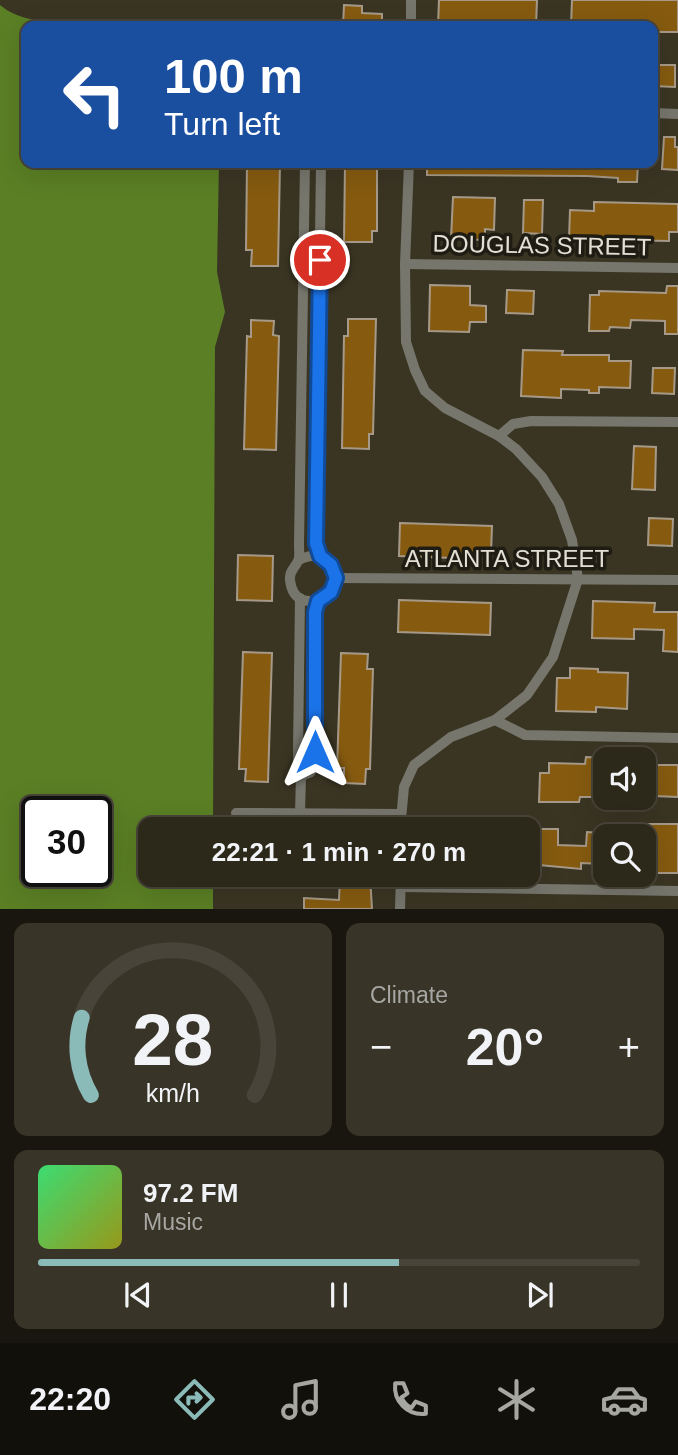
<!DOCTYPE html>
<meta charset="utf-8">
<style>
:root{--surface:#2c281a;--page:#383427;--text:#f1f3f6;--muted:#a6a6a2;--line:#484439;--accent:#8bbbb9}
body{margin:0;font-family:Helvetica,sans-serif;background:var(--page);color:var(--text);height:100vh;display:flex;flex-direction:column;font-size:26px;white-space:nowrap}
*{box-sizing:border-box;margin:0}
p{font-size:23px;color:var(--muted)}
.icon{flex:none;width:38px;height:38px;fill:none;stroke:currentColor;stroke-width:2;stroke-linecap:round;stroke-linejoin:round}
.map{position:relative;height:909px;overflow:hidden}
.panel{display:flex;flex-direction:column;gap:14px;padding:14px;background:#18160e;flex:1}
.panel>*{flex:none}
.guide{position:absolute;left:21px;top:21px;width:637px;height:147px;border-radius:14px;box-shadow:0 7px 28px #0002,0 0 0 2px var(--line);background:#1a4fa0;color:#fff;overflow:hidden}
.controls{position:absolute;left:593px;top:747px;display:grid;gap:14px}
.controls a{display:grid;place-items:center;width:63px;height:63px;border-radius:14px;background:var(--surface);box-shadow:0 7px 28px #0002,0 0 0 2px var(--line);font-size:35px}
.speed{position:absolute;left:21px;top:796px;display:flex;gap:14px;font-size:35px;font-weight:700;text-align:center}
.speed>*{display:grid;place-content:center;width:91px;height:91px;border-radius:50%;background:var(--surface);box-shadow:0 7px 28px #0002,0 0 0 2px var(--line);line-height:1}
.speed .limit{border:4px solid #111;border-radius:10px;background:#fff;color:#111}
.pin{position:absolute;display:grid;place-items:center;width:60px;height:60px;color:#fff;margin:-30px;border:4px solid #fff;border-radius:50%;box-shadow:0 2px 7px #0007}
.me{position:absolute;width:77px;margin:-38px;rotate:0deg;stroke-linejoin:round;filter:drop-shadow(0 0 5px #0008)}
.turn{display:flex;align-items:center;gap:24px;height:147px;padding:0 28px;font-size:32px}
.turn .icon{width:91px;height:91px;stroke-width:2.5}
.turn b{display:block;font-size:49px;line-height:60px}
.big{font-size:52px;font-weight:700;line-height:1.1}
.panel .card{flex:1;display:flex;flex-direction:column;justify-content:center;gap:10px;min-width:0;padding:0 24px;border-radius:14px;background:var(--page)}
.panel .dial{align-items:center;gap:0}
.dial svg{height:182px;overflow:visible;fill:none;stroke:var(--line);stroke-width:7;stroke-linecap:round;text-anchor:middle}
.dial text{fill:var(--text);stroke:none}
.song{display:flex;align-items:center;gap:21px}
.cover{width:84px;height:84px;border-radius:10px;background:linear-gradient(135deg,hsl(140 70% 55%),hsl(60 70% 35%))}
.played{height:7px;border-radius:4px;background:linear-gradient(90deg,var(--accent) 60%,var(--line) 60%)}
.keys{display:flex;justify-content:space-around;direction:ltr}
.heat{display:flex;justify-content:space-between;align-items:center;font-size:38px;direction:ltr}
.panel .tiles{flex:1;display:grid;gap:14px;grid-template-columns:1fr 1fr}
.card:last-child{grid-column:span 2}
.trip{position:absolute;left:138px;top:817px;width:402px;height:70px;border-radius:14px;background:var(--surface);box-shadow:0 7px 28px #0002,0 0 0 2px var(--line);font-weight:700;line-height:70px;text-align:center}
.dock{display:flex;height:112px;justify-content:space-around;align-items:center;background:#12100a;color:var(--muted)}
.dock .icon{width:49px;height:49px}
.dock .selected{color:var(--accent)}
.dock b{font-size:32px;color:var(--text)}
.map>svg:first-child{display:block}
</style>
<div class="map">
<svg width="678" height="909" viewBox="0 0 678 909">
<rect width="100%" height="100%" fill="#3a3523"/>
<!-- water -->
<path fill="#5a7f24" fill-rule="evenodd" d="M0,5C29,30 92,23 131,23L142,26H26V163H219L217,272L225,312L215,347L213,829L150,830V875H213V909H0ZM37,812H96V872H37Z"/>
<!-- building -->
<g fill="#865b10" stroke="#a79987" stroke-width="2">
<polygon points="439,0 537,0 536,26 438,26"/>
<polygon points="572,0 678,0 678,32 653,32 653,26 571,26"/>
<polygon points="344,5 362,6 362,13 382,14 382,26 343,26"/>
<polygon points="653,65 675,65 675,87 653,86"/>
<polygon points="664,137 675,137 675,147 678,147 678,170 662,169"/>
<polygon points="247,163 280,163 278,266 251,266 252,250 246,250"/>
<polygon points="345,163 377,163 377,231 372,231 372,242 344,242"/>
<polygon points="427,163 638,163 637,182 618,182 618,178 587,176 427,175"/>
<polygon points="453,197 495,198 494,230 485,229 485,240 451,239"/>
<polygon points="524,200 543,200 542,234 523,233"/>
<polygon points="594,202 678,204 678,232 669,232 669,241 569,239 570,210 594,211"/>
<polygon points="430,285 470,286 470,305 486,306 486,322 470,322 469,332 429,331"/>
<polygon points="667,286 678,286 678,334 665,334 665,321 631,320 630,328 610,327 609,331 589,331 590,295 599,295 599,291 666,293"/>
<polygon points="507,290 534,291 533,314 506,313"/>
<polygon points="348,319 376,319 373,434 369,434 369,449 342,448 344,336 348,336"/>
<polygon points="251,320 274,321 273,335 279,336 276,450 244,449 247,336 251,337"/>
<polygon points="523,350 563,351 562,355 609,355 609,361 631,361 630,388 599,387 599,393 589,393 589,390 561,389 561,398 521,396"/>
<polygon points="653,368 675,368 674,394 652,393"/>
<polygon points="634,446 656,447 655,490 632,489"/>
<polygon points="649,518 673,519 672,546 648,545"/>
<polygon points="400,523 492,526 491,553 480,553 480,559 399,556"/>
<polygon points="238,555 273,556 272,601 237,600"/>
<polygon points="399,600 491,603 490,635 398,632"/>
<polygon points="593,601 655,603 654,612 678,612 678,652 663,651 664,630 634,629 634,639 592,638"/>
<polygon points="243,652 272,653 268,782 245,781 246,769 239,769"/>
<polygon points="341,653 368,654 367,669 373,669 370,769 366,769 365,784 344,783 344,768 337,768"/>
<polygon points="570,668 598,669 598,672 628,673 627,709 596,707 596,712 556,711 557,678 570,678"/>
<polygon points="586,757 605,758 604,781 594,781 594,797 580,797 579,802 539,802 540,773 549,773 549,763 585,764"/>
<polygon points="644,765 678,765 678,797 654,796 655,779 644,778"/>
<polygon points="631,824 678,824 678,873 644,873 644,836 631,836"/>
<polygon points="539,829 558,829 558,845 586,846 587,832 603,833 602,864 581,863 581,869 539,865 539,863 528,862 528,832 539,832"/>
<polygon points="340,875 370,875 372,909 304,909 304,898 339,900"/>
</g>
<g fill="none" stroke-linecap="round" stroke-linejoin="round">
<!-- street -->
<g stroke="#76766d" stroke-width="10">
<polyline points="411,26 411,0"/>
<polyline points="653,113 678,114"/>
<polyline points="405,264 678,268"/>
<polyline points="499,436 513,424 531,421 678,422"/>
<polyline points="320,556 316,543 321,163"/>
<path d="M299,560C307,556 316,553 324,559C365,583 295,627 290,580C289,571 295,568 298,561C300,557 299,549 299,544L305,163"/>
<polyline points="336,578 678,580"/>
<polyline points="300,598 298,753 298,771 301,776 300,813"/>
<polyline points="495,720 525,735 678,738"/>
<polyline points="301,776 311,772 315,752 315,613 318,601"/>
<polyline points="236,813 400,814"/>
<polyline points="400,830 404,787 414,765 451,737 495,720 527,695 553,657 578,579 572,540 559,504 542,477 516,449 499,436 445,408 425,391 415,370 406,342 405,264 409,163"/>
<polyline points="401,887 678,891"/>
<polyline points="400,909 401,875"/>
</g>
</g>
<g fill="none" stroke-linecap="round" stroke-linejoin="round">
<!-- route casing -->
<g stroke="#114b97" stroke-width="18">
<polyline id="route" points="315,752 315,612 318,601 331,592 336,578 331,565 320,556 316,543 320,260"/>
</g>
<!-- route -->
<use href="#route" stroke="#1a73e8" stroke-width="12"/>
</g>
<g text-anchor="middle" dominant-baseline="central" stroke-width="7" stroke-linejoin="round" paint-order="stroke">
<!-- street labels -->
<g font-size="24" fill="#e3dfd4" stroke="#1f1c14">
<text transform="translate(542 245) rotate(1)">DOUGLAS STREET</text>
<text x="507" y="558">ATLANTA STREET</text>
</g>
</g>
</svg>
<div class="controls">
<a><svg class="icon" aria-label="sound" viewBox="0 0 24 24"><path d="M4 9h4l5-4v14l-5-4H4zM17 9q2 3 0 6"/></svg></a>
<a><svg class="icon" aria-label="search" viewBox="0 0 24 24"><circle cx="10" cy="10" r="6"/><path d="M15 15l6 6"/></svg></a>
</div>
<div class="speed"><div class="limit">30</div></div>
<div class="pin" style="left:320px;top:260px;background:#d93025"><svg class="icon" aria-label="arrive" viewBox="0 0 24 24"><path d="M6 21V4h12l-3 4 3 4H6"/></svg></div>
<svg class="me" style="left:315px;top:752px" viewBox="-20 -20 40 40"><path d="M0-17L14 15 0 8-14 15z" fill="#1a73e8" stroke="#fff" stroke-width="4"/></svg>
<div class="trip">22:21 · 1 min · 270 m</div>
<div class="guide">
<div class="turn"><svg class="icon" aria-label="left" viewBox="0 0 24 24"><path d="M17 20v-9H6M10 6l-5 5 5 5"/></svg><div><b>100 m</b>Turn left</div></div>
</div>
</div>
<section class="panel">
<div class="tiles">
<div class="card dial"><svg viewBox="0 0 100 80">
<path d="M14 69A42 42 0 1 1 86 69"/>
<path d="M14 69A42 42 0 0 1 10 35" stroke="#8bbbb9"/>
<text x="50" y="56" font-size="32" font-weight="700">28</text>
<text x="50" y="72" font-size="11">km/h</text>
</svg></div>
<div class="card"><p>Climate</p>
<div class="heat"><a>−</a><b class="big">20°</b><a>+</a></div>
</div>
<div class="card">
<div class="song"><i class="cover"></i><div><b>97.2 FM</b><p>Music</p></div></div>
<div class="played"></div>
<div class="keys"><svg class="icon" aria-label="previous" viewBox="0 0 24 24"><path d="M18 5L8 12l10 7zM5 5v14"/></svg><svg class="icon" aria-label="pause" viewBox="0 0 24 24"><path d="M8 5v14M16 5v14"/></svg><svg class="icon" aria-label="next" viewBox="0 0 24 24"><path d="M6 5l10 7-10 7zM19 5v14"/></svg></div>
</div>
</div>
</section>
<nav class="dock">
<b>22:20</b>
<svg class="icon selected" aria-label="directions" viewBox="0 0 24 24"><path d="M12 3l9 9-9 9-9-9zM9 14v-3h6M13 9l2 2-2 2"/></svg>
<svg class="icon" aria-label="music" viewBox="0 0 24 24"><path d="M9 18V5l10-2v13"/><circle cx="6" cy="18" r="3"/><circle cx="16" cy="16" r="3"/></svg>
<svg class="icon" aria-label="phone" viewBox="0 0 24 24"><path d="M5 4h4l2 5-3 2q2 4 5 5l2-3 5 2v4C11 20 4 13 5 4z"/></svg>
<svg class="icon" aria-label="climate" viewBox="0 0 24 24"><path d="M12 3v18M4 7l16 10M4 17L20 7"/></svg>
<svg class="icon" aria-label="car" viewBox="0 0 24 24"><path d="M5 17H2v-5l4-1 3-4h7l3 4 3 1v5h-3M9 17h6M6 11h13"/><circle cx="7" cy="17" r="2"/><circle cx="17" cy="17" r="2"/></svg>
</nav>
